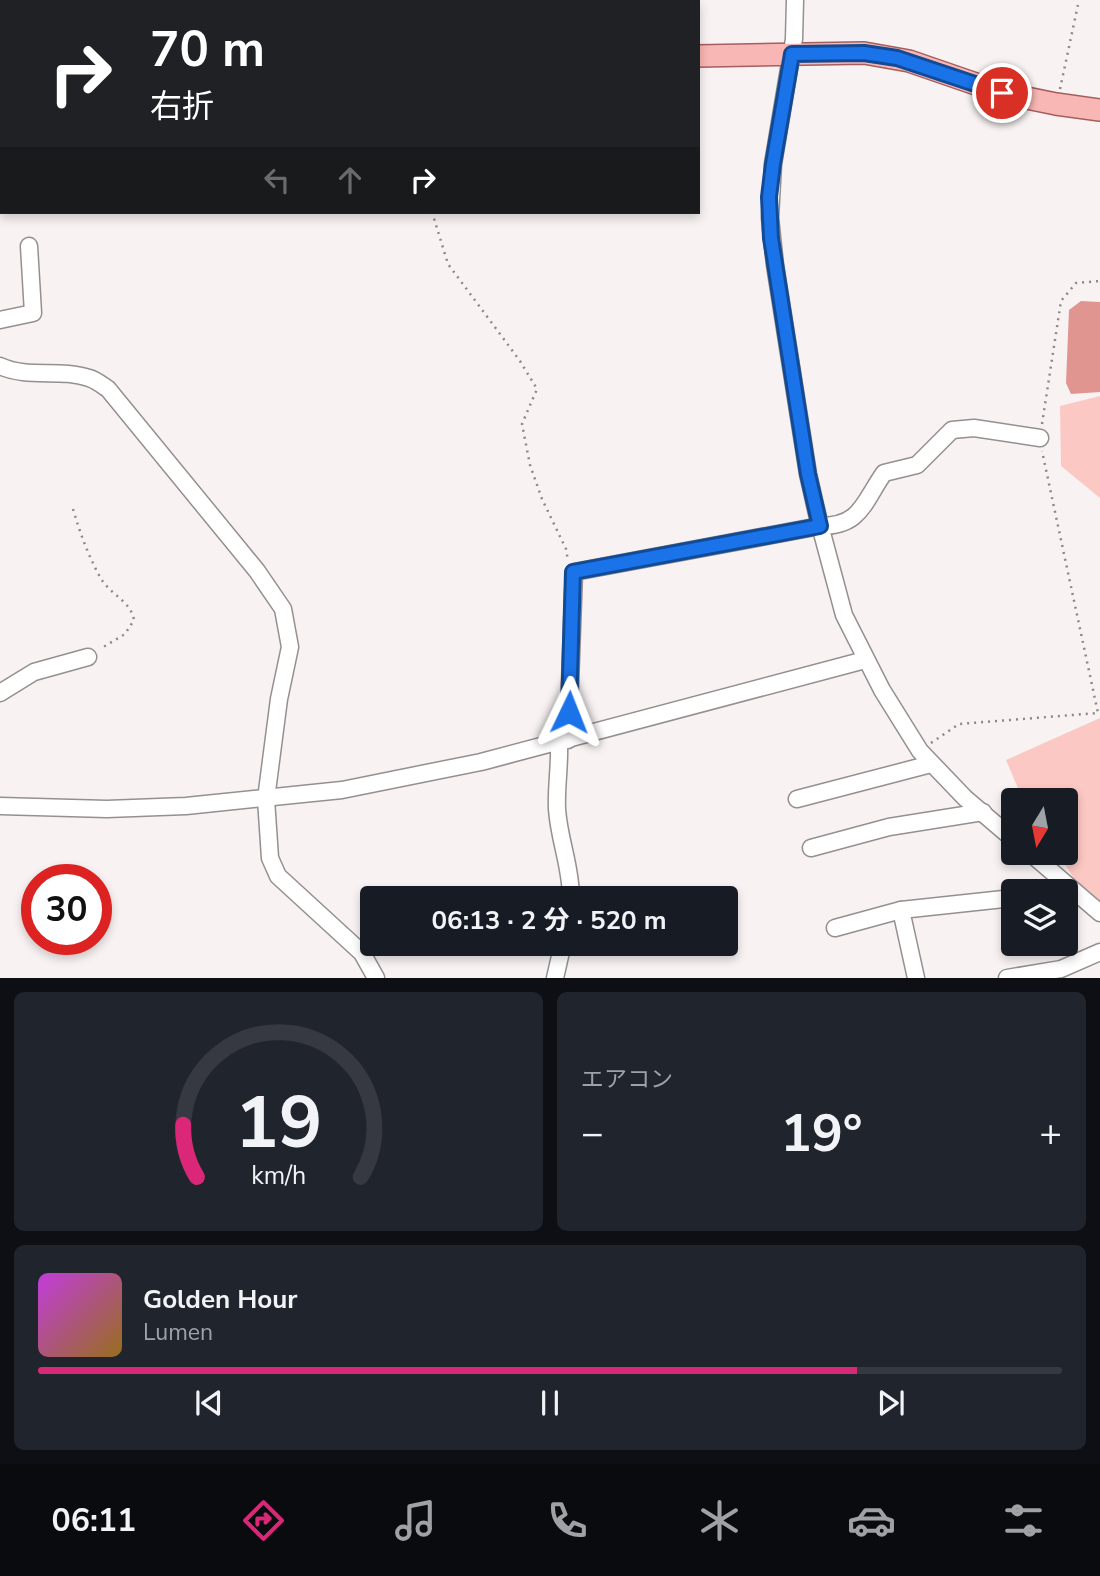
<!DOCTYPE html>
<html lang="ja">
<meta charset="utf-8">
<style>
:root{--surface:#171b24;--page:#20242c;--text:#f1f3f6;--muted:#9ea1a6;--line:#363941;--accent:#db2777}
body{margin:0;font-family:"Nunito Sans","Noto Sans JP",sans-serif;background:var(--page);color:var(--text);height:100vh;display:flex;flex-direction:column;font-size:26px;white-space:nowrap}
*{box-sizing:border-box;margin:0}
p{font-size:23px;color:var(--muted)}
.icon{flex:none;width:38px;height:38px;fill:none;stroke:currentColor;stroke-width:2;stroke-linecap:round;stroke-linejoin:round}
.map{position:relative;height:978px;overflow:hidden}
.details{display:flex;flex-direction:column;gap:14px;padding:14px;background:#0d0f14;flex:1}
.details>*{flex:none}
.banner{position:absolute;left:0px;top:0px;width:700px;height:214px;box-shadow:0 4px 10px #0003;background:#202124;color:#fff;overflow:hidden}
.needle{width:46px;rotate:190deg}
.controls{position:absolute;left:1001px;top:788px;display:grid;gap:14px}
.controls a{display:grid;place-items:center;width:77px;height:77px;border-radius:7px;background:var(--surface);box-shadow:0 4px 10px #0003;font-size:35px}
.speed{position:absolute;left:21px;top:864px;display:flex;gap:14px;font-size:35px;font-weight:700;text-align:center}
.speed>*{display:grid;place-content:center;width:91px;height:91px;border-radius:50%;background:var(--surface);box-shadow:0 4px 10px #0003;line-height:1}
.speed .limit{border:10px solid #d22;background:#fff;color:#111}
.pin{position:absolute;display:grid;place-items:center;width:60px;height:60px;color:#fff;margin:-30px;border:4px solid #fff;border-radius:50%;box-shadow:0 2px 7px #0007}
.me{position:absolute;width:77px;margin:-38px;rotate:2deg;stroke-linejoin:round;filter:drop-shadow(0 0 5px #0008)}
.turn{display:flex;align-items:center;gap:24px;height:147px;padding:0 35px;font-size:32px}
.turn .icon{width:91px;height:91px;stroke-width:2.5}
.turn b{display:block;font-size:49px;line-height:60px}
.lanes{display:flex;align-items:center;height:66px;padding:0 35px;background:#0003;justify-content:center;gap:35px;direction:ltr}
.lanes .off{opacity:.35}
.big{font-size:52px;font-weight:700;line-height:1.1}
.details .tile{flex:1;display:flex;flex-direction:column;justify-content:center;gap:10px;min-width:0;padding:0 24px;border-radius:10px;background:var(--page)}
.details .dial{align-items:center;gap:0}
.dial svg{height:182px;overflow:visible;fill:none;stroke:var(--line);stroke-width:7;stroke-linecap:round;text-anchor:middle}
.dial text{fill:var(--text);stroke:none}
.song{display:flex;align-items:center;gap:21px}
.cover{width:84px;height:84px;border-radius:10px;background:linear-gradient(135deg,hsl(290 70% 55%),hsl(40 70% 35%))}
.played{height:7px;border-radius:4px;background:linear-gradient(90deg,var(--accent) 80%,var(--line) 80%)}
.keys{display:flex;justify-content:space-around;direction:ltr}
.heat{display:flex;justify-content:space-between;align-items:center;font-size:38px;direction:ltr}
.details .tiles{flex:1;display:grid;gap:14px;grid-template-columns:1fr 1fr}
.tile:last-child{grid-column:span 2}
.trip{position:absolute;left:360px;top:886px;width:378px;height:70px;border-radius:7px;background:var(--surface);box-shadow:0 4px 10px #0003;font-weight:700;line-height:70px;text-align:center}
.tabs{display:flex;height:112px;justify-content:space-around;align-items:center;background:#090b0e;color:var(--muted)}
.tabs .icon{width:49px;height:49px}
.tabs .selected{color:var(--accent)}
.tabs b{font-size:32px;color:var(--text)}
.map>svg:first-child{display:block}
</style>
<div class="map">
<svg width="1100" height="978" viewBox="0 0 1100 978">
<rect width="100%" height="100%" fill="#f8f2f2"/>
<!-- green -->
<g fill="#fcc8c4">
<polygon points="1100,396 1100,498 1061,466 1060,406"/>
<polygon points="1100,718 1100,919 1057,852 1066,852 1066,800 1023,800 1006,760"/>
</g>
<!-- water -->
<polygon fill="#e19591" points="1081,301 1100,302 1100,392 1071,394 1066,383 1069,310"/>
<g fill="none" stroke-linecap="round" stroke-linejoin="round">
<!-- minor casing -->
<g stroke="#95908f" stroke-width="19">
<g id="minor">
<polyline points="76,0 76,2"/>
<polyline points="208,0 208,2"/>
<polyline points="482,0 483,2"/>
<polyline points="795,0 794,39 773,164 770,218 775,265 808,474 818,518 844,615 882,690 920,751 965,798 1013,839"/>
<polyline points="356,2 356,0"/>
<polyline points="0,58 2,62"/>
<polyline points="0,320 33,313 29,246"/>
<path d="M0,366C28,379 60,368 89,378C96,380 102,385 108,389L257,571L283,609L290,647L279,699L266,799L270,858L278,876L362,953L376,978"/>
<polyline points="0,693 34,672 88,657"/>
<path d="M568,740L574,572L820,526C861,526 863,503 884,473L917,465L952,430L974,428L1040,438"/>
<path d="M559,742C560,765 556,787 557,809C559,840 571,866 571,898"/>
<polyline points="797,799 931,764"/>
<polyline points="0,806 107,809 186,806 342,790 481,762 865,660"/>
<polyline points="811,848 889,827 983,812"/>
<polyline points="1029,852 1100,913"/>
<polyline points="835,928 901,910"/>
<polyline points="555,978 563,943"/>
<polyline points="916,978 901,910 1013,898"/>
<polyline points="1007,978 1061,969 1100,952"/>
</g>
</g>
<!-- major casing -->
<g stroke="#a55e5b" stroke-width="24">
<g id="major">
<polyline points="698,56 864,53 909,61 1002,93 1056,104 1100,110"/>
<polyline points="0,74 2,73"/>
</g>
</g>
<!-- path -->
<g stroke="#8d8888" stroke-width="2.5" stroke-dasharray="2 5" stroke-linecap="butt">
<polyline points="1060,89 1079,0"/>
<polyline points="432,212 448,264 520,361 537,389 522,424 530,465 542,499 566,549 568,561"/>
<polyline points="1042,424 1061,301 1076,283 1100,281"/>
<path d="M73,509C80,533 88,555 100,577C109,594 131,601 134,620L125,634L100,649"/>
<polyline points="931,743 959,724 1098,713 1042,451"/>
</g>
<!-- minor -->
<use href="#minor" stroke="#fff" stroke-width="16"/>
<!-- major -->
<use href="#major" stroke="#f8b7b5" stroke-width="21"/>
</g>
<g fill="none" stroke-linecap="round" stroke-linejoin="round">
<!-- route casing -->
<g stroke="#114b97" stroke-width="18">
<polyline id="route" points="569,712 573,572 820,526 808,474 771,238 769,197 773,164 792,54 864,53 897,58 1002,93"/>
</g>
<!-- route -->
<use href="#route" stroke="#1a73e8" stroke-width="12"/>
</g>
</svg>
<div class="controls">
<a><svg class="needle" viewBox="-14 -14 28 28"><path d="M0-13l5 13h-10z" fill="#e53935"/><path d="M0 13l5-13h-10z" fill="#9ea1a6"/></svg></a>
<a><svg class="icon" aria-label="layers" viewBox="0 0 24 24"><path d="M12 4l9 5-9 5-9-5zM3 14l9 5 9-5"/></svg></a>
</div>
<div class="speed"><div class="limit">30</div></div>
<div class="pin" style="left:1002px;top:93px;background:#d93025"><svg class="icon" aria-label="arrive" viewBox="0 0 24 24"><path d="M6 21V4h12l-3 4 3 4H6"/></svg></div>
<svg class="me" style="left:569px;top:712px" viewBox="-20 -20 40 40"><path d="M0-17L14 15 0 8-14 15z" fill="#1a73e8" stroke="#fff" stroke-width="4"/></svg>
<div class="trip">06:13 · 2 分 · 520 m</div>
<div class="banner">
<div class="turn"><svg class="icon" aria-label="right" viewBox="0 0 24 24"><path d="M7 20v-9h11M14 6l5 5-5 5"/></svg><div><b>70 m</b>右折</div></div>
<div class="lanes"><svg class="icon off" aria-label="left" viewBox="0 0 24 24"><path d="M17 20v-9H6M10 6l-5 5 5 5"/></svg><svg class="icon off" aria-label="ahead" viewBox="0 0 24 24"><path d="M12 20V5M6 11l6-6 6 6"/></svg><svg class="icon" aria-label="right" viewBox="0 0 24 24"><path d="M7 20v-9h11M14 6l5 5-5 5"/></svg></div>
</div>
</div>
<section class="details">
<div class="tiles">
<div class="tile dial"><svg viewBox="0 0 100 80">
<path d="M14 69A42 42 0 1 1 86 69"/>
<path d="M14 69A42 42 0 0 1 8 46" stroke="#db2777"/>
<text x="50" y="56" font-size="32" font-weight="700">19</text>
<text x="50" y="72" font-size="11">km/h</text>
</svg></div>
<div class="tile"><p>エアコン</p>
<div class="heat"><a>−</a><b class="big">19°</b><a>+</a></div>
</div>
<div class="tile">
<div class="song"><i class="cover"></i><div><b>Golden Hour</b><p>Lumen</p></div></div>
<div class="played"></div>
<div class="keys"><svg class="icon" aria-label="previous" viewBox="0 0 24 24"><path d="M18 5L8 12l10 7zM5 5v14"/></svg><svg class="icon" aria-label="pause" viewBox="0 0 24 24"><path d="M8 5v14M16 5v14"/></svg><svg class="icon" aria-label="next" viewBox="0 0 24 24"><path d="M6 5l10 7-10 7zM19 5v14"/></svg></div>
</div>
</div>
</section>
<nav class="tabs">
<b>06:11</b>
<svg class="icon selected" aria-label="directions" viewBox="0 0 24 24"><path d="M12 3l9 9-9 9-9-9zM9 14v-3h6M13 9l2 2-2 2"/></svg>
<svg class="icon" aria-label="music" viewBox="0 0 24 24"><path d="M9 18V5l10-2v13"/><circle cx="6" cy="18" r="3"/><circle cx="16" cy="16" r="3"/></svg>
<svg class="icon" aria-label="phone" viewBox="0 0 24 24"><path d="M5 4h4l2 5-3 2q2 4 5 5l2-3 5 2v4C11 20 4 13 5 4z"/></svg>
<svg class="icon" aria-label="climate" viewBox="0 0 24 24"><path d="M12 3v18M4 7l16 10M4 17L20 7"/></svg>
<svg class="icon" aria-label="car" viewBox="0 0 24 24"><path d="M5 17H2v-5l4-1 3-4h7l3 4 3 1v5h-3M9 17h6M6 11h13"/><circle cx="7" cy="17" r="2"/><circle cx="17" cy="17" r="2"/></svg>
<svg class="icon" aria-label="filters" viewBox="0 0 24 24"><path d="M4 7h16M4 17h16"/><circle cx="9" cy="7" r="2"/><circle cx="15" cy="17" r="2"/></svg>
</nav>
